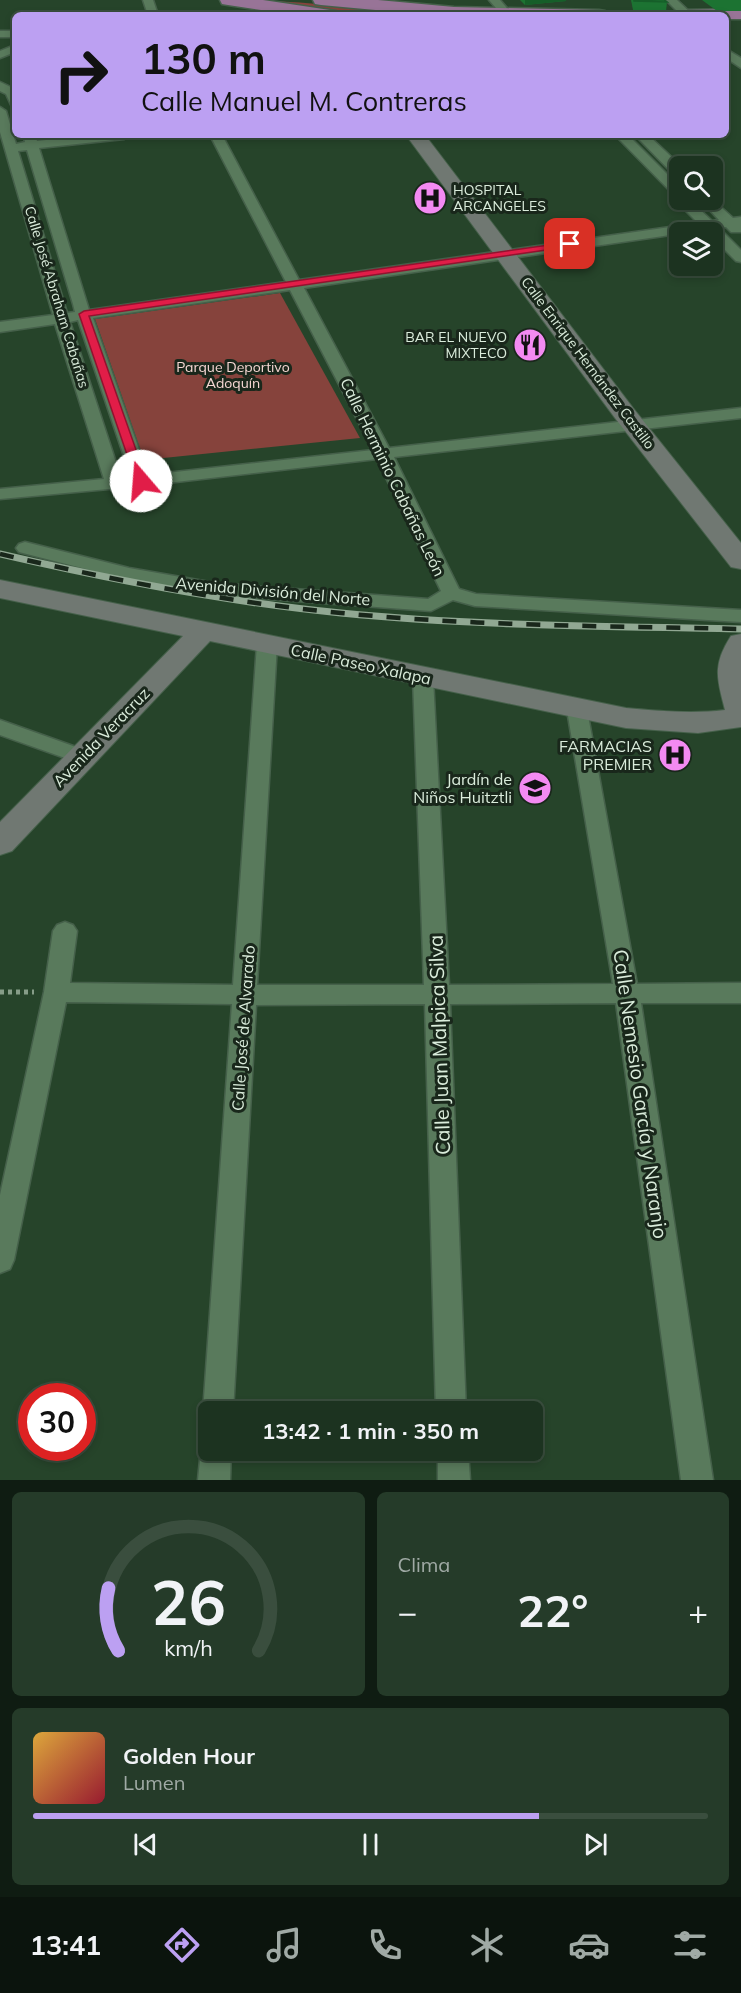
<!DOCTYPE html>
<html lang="es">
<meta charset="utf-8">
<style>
:root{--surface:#1c3320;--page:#253b29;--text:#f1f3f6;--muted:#a0aaa5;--line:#3a4e3e;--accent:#bca0f2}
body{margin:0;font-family:Mulish,sans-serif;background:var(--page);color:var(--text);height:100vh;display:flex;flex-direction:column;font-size:22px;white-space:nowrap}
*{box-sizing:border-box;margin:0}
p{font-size:20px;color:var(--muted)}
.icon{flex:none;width:33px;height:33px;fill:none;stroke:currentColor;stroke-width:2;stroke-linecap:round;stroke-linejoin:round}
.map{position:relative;height:1480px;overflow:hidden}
.panel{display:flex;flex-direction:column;gap:12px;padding:12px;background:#0f1c12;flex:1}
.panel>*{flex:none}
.hud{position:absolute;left:12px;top:12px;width:717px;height:126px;border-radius:9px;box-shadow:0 3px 9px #0003,0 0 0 2px var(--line);background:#bca0f2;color:#111;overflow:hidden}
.buttons{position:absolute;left:669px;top:156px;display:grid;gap:12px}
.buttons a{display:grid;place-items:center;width:54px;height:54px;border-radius:9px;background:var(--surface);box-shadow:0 3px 9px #0003,0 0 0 2px var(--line);font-size:30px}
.speed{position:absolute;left:18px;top:1383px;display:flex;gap:12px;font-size:30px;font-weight:700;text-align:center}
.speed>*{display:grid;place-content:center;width:78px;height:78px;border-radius:50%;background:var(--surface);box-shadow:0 3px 9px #0003,0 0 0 2px var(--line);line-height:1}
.speed .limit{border:9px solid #d22;background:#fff;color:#111}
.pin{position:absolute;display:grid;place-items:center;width:51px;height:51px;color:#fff;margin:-26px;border-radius:12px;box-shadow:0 3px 9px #0006}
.me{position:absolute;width:66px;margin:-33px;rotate:342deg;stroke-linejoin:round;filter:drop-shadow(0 0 4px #0008)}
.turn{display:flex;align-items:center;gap:21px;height:126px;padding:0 30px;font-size:27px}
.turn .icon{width:78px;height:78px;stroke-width:2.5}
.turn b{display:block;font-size:42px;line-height:51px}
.big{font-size:45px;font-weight:700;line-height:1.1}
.panel .tile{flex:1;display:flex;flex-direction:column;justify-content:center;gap:9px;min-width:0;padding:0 21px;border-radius:9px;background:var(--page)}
.panel .dial{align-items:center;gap:0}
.dial svg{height:156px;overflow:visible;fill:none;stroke:var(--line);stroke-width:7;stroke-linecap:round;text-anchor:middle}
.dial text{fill:var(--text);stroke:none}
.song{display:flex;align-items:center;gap:18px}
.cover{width:72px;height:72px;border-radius:9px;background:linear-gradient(135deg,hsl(40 70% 55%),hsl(350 70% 35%))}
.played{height:6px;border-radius:3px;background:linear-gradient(90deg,var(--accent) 75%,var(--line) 75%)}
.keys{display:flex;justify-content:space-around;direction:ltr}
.heat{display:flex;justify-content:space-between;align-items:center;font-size:33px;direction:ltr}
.panel .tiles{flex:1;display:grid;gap:12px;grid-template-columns:1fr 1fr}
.tile:last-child{grid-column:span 2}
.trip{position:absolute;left:198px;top:1401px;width:345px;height:60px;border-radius:9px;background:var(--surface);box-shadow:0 3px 9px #0003,0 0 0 2px var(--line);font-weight:700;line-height:60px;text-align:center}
.tab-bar{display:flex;height:96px;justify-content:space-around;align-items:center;background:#0b140d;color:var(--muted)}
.tab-bar .icon{width:42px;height:42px}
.tab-bar .on{color:var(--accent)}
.tab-bar b{font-size:27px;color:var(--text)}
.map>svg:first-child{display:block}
</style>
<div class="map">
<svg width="741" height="1480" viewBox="0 0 741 1480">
<rect width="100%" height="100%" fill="#26442a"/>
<!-- green -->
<g fill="#86433c">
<path d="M234,0C302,0 369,10 437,15L330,13Z"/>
<polygon points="280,293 360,438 144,460 95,319"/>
</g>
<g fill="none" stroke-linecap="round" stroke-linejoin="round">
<!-- minor casing -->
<g stroke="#45604a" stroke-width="3">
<g id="minor">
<polygon points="143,0 153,0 158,15 148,15"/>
<polygon points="489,0 500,0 512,14 502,15"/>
<polygon points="666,0 677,0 693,15 681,15"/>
<rect x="0" y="31" width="15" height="6"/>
<polygon points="15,45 15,52 0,58 0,51"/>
<polygon points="726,49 741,58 741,68 726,58"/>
<polygon points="0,82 15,89 15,106 11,105 6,94 0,91"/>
<path d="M0,107L6,111L16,144L25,142L23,135H35L37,141L91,135H130L124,139L39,148L89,310L286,282L210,135H222L299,280L698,223L678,203L677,198L615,135H628L680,187V200H690L712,221L719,220L700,200L712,199L733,218L741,217V232H731L726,227L719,228L741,250V262L736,261L712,237V232L705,230L304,288L389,448L741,408V418L394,457L459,589L476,594L741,610V622L475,606L453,600L431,611L215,595L129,580L19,552L16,548L19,544L25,542L129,568L215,583L428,599L441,591L377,459L141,486L0,499V489L104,479L55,324L0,332V322L53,315L0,132ZM27,150L73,304L75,312L67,313L18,151ZM290,290L373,450L148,475L93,318ZM78,320L131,477L121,478L70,322Z"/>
<polygon points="635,135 648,135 681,166 680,177 675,176"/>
<polygon points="267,638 274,640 277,644 257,985 424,985 413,678 416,673 423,672 430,673 433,678 449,985 613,984 567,710 570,705 577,703 584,705 587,710 637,984 741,983 741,1003 641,1003 713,1480 681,1480 616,1003 450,1004 466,1412 436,1412 425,1004 256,1005 233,1412 208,1412 208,1423 203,1412 232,1004 66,1002 14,1260 10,1269 0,1273 0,1195 44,992 53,931 57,925 65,922 73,925 77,931 70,983 233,985 257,644 260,640"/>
<polygon points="0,720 90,752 93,757 90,762 82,764 0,735"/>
<polygon points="208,1438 208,1450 231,1450 230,1480 198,1480 201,1450 205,1439"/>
<polygon points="438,1450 468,1450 470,1480 438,1480"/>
</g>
</g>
<!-- secondary casing -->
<g stroke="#45604a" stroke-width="2">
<g id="secondary">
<polygon points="406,135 425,135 633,408 741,543 741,569 731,567 615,418"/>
<path d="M0,580L626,708C659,711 692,714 725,710C717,679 712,665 731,636L741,634V727L698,733L626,728L210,641L12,851L0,855V822L183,636L0,598Z"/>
</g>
</g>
<!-- trunk casing -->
<g stroke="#45604a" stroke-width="3">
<g id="trunk">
<polygon points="220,0 263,0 330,10 336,11 339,15 295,15 228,5 222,4"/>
<polygon points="313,0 378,0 454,7 599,10 605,11 608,15 430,15 321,5 315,4"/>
<polygon points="741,9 741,19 726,19 726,15 673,15 676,11 682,10"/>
</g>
</g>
<!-- path -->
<polyline stroke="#869d88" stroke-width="5" stroke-dasharray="4 4" stroke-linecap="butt" points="0,992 34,992"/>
<!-- minor -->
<use href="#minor" fill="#597a5c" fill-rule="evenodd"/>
<!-- secondary -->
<use href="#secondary" fill="#707872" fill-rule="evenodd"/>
<!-- trunk -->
<use href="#trunk" fill="#987497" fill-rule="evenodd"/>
<!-- rail casing -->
<g stroke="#91a893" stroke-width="7">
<path id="rail" d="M0,554C112,580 226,602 341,613C474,626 608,626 741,629"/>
</g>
<!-- rail -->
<use href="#rail" stroke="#19271b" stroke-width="4.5" stroke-dasharray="14" stroke-linecap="butt"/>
</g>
<!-- wall -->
<g fill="#1c7332">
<polygon points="520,0 566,0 566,1 525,5"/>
<polygon points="631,0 664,0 667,2 666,11 633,10"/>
<polygon points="702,0 741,0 741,11 717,11"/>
</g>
<!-- shaded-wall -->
<polygon fill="#165e29" points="525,0 566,0 566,1 525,5"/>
<!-- building -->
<g fill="#20863a" stroke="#165e29" stroke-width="1.5">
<polygon points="634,0 664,0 667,2 634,1"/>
<polygon points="359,13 377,15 360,15"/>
<polygon points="440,13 442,15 420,15"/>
</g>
<!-- route -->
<polygon fill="#e11d48" stroke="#92132f" stroke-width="1.5" points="570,242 575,244 574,246 89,316 147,481 141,484 136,481 79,314 84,311"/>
<!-- icons -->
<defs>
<g id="hospital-disc" transform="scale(1.725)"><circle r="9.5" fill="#f38af2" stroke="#19271b"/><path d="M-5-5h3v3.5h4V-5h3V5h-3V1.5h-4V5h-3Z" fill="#111"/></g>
<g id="restaurant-disc" transform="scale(1.725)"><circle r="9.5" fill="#f38af2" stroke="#19271b"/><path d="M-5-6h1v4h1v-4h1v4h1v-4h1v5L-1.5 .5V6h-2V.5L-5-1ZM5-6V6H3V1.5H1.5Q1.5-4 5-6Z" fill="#111"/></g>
<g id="school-disc" transform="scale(1.725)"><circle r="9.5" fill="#f38af2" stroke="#19271b"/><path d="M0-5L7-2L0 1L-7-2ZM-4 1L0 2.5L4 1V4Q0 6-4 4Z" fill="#111"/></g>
</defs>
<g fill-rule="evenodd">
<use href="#hospital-disc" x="430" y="198"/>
<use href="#restaurant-disc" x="530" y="345"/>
<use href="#hospital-disc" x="675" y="755"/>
<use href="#school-disc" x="535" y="788"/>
</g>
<g text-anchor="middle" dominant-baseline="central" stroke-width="6" stroke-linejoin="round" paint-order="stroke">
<!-- far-poi labels -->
<g font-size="14" fill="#daecdb" stroke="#19271b" text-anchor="start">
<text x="453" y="190">HOSPITAL<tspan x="453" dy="16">ARCANGELES</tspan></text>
<text x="507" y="337" text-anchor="end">BAR EL NUEVO<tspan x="507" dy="16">MIXTECO</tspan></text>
</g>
<!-- far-street labels -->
<g font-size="14" fill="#daecdb" stroke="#19271b">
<text transform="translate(57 297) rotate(73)">Calle José Abraham Cabañas</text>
<text transform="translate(588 363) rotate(53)">Calle Enrique Hernández Castillo</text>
</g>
<!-- far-park labels -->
<g font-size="14" fill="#f6d7d3" stroke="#19271b">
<text x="233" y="367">Parque Deportivo<tspan x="233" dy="16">Adoquín</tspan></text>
</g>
<!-- street labels -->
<g font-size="16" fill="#daecdb" stroke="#19271b">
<text transform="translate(393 477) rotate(64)">Calle Herminio Cabañas León</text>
<text transform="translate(273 591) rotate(5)">Avenida División del Norte</text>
<text transform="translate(361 664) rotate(12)">Calle Paseo Xalapa</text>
<text transform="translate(101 737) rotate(-46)">Avenida Veracruz</text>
<text transform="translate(243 1028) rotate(-86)">Calle José de Alvarado</text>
</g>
<!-- poi labels -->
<g font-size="16" fill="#daecdb" stroke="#19271b" text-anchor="end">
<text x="652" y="746">FARMACIAS<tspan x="652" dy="18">PREMIER</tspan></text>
<text x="512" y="779">Jardín de<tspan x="512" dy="18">Niños Huitztli</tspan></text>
</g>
<!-- near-street labels -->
<g font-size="20" fill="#daecdb" stroke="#19271b">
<text transform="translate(439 1045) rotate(-92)">Calle Juan Malpica Silva</text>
<text transform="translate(641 1094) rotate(82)">Calle Nemesio García y Naranjo</text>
</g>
</g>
</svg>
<div class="buttons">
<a><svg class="icon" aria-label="search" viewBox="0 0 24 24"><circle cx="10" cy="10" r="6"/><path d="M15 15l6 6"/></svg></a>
<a><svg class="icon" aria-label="layers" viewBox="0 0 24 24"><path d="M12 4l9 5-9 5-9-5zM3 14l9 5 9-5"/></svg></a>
</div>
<div class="speed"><div class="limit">30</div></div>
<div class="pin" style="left:570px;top:244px;background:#d93025"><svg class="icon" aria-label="arrive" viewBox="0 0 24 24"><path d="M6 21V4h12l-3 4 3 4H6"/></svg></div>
<svg class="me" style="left:141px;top:481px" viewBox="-20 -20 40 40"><circle r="19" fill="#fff"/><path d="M0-13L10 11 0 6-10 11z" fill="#e11d48"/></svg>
<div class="trip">13:42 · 1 min · 350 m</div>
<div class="hud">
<div class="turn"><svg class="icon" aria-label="right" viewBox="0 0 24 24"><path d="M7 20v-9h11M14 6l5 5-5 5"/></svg><div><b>130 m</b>Calle Manuel M. Contreras</div></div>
</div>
</div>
<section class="panel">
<div class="tiles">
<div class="tile dial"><svg viewBox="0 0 100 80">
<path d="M14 69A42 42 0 1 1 86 69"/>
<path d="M14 69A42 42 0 0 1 9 37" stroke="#bca0f2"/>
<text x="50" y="56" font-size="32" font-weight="700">26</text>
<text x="50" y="72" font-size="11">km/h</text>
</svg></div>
<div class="tile"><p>Clima</p>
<div class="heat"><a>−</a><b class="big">22°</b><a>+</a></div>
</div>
<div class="tile">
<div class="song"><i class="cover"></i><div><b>Golden Hour</b><p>Lumen</p></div></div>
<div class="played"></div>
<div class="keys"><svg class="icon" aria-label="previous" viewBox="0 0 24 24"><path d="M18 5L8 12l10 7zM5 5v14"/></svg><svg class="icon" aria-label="pause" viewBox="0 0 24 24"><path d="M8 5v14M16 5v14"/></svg><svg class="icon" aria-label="next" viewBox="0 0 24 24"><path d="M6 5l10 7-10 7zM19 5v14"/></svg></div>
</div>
</div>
</section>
<nav class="tab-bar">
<b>13:41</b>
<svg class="icon on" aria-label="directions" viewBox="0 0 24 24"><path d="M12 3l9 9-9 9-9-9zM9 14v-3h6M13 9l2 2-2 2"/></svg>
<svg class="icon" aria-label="music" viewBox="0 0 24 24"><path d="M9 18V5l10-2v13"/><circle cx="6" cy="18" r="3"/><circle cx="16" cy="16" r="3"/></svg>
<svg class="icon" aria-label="phone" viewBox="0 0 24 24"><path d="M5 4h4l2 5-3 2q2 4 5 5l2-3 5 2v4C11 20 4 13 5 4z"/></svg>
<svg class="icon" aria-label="climate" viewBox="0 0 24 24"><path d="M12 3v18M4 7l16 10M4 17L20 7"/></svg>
<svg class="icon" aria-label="car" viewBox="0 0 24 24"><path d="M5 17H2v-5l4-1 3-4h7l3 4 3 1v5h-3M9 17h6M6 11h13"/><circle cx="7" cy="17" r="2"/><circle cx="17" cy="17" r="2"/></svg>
<svg class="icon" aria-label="filters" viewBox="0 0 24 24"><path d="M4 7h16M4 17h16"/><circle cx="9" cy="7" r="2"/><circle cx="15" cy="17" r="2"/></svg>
</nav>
